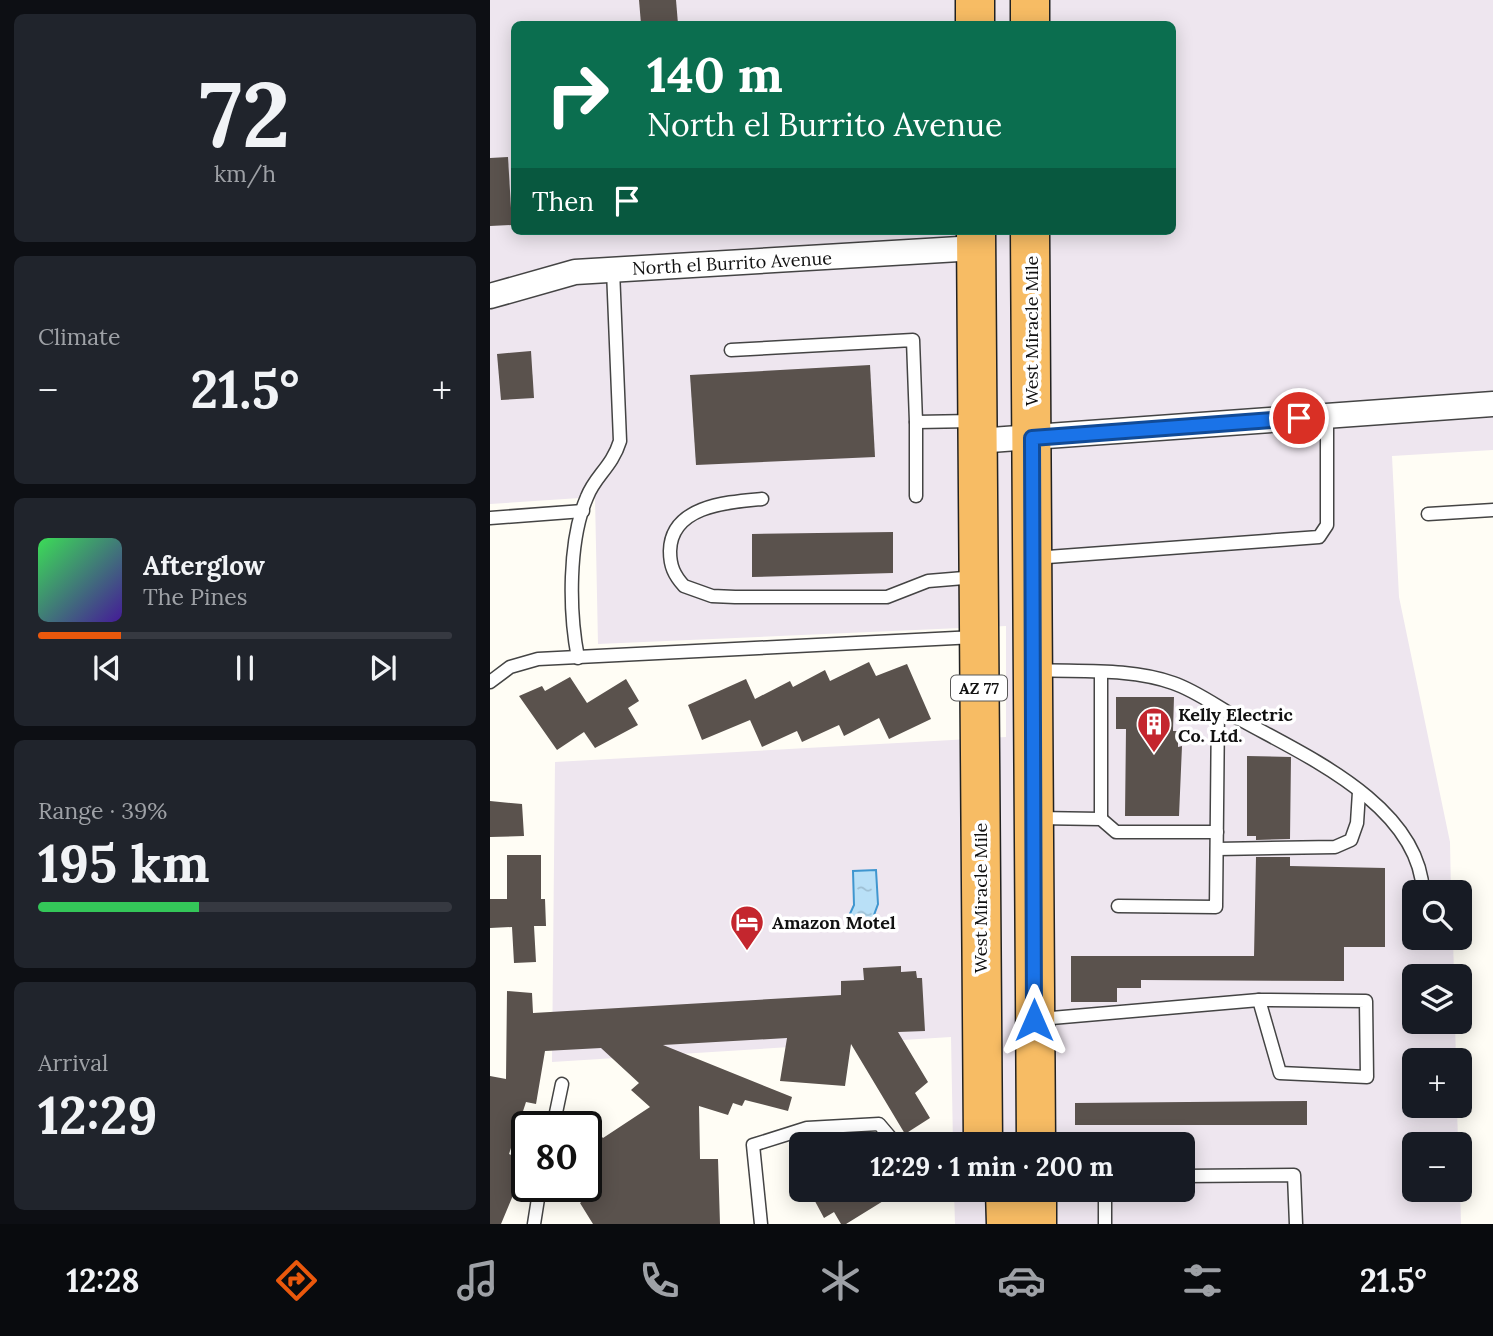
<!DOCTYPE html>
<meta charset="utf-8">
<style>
:root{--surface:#171b24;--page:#20242c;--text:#f1f3f6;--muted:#9ea1a6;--line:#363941;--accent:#ea580c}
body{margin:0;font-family:Lora,serif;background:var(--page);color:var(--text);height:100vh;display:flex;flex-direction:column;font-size:26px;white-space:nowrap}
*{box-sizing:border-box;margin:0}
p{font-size:23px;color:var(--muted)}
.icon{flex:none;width:38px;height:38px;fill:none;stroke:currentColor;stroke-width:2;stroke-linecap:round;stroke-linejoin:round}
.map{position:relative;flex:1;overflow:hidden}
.details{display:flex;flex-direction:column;gap:14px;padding:14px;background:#0d0f14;width:490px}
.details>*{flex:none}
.top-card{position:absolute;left:21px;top:21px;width:665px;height:214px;border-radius:10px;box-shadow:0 4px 18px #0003;background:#0b6e4f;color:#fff;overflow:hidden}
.tools{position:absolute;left:912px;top:880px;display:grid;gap:14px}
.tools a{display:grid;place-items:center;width:70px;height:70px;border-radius:10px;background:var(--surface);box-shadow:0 4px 18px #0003;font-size:35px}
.speed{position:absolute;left:21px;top:1111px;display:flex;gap:14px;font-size:35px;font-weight:700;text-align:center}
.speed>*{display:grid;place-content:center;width:91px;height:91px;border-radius:50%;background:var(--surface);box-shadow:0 4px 18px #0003;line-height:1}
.speed .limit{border:4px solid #111;border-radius:10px;background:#fff;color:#111}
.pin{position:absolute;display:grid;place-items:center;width:60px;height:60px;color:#fff;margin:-30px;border:4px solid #fff;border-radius:50%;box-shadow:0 2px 7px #0007}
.me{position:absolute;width:77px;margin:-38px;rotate:0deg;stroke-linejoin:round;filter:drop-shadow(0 0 5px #0008)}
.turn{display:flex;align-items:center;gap:24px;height:147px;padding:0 21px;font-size:32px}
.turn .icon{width:91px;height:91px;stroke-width:2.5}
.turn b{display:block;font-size:49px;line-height:60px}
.then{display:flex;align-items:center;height:66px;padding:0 21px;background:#0003;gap:14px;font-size:26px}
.big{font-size:52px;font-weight:700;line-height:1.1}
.details .widget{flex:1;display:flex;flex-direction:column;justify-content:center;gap:10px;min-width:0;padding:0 24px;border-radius:10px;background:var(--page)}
.details .dial{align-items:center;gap:0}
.dial b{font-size:91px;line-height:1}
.song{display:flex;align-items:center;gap:21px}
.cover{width:84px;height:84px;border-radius:10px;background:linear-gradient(135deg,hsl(130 70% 55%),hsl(260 70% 35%))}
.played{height:7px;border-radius:4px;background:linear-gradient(90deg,var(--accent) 20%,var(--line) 20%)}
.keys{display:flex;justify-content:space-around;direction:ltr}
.heat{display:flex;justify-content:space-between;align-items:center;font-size:38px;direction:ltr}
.charge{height:10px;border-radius:5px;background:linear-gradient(90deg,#34c759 39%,var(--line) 0)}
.trip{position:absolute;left:299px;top:1132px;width:406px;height:70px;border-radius:10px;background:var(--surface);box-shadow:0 4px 18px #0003;font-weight:700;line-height:70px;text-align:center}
.menu{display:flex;height:112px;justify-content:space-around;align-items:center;background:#090b0e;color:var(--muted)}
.menu .icon{width:49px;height:49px}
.menu .current{color:var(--accent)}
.menu b{font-size:32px;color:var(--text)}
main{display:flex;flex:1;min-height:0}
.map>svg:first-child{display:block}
</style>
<main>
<section class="details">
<div class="widget dial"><b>72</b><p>km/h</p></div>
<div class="widget"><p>Climate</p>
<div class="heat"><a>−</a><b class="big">21.5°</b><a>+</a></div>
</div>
<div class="widget">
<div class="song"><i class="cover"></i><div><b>Afterglow</b><p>The Pines</p></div></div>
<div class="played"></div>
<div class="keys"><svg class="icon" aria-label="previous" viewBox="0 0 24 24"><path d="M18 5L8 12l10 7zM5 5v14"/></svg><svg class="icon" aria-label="pause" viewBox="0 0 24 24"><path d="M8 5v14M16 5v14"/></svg><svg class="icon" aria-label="next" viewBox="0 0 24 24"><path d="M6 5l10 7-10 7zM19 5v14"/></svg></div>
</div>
<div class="widget"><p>Range · 39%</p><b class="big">195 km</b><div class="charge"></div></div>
<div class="widget"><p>Arrival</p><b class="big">12:29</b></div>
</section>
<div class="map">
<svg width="1003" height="1224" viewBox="0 0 1003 1224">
<defs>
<pattern id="water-ripples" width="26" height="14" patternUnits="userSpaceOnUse" patternTransform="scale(1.75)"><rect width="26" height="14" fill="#b9e0f7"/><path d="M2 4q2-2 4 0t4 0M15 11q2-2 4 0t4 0" fill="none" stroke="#9ebfd3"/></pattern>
</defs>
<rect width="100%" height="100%" fill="#fffdf5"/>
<!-- industrial -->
<path fill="#eee6ef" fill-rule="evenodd" d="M0,0H1003V450L902,456L909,597L960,842L961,892H924V938H963L964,976H924V1022H965L966,1060H924V1106H967L968,1144H924V1190H970V1181L971,1224H465L464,1190H693V1144H463L461,1037L62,1062L65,762L516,737V626L108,644L105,497L0,504ZM24,24H682V231H24Z"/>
<!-- water -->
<polygon fill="url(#water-ripples)" stroke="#3f96cf" stroke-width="2" points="386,870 388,904 381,923 358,918 364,905 363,871"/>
<!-- building -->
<g fill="#5a524d">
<polygon points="149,0 186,0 188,24 151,24"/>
<polygon points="18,157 22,225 0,226 0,158"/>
<polygon points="41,351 44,398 11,400 7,354"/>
<polygon points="380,365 385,457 206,465 200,375"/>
<polygon points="403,532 403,573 262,577 262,534"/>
<polygon points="379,662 386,676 417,664 441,719 399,739 389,718 354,736 349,725 312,742 307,731 272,747 260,720 212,740 198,705 256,679 265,699 300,681 303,687 335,670 340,681"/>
<polygon points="80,677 97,703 136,679 149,701 138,708 148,725 105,748 94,732 67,750 29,696 52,686 55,691"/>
<polygon points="626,697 684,697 683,731 688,731 688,747 692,746 689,816 635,816 636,729 626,729"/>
<polygon points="757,756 801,757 800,839 766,840 766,836 757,836"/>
<polygon points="0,801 32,804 34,836 0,837"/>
<polygon points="17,855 51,855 51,899 55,899 56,926 44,926 46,962 24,963 22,927 0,928 0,899 17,899"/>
<polygon points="766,857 800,857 800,866 895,868 895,947 854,947 854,981 651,980 651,988 627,988 627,1002 581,1002 581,956 764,956"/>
<polygon points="411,966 411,972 426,971 427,978 432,978 435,1031 408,1032 438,1082 425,1093 440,1118 415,1134 361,1044 355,1086 290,1081 297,1038 173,1045 302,1097 298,1111 255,1100 252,1106 243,1103 238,1115 209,1106 210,1159 228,1159 230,1224 103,1224 90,1203 96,1198 96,1144 109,1134 113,1138 160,1107 141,1090 149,1083 111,1048 55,1051 46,1104 36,1102 19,1154 37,1162 11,1224 0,1224 0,1076 16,1079 17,991 42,993 43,1013 351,995 351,981 374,980 373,968"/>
<polygon points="817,1101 817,1125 585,1125 585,1103"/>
<polygon points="319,1190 411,1190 356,1224 351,1224 344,1212 334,1218"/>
</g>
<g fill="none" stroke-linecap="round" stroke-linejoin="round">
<!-- service casing -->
<g stroke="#444" stroke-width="15">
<g id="service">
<polyline points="241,350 423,340 426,422 483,421"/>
<polyline points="426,422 426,496"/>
<path d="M272,499C239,502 181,505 180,551C180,566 184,575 194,586L222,596L245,597H397L438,581L486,577"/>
<polyline points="938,514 1003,510"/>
<polyline points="0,518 93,511"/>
<polyline points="544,558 829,537 837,525 837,415"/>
<path d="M88,658C79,612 78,541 97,497C105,476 122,467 130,441L123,270"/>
<path d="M546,670C590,672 641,668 683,683C707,691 730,709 753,721C818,757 929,806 933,892"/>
<polyline points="611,673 611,819"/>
<polyline points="0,682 20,667 48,659 485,637"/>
<polyline points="547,818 611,819 626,832 727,832"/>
<polyline points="727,849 845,847 861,840 867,823 869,792"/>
<polyline points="628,906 726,907 728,708"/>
<polygon points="769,1000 876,1001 877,1077 790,1073"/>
<polyline points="550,1019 769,1000"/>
<polyline points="63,1127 72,1084"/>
<polyline points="693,1176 804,1175 806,1224"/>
<polyline points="615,1190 615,1224"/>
<polyline points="44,1224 50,1186"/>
<polyline points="271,1224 263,1145 317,1128 389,1124 406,1144"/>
</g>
</g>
<!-- minor casing -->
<g stroke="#444" stroke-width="27">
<g id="minor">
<polyline points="0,296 85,272 486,248"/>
<polyline points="487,441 1003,404"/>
</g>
</g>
<!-- trunk casing -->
<g stroke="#222" stroke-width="41">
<g id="trunk">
<polyline points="485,0 485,24"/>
<polyline points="540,0 540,24"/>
<polyline points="486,231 493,1144"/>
<polyline points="540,231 546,1144"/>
<polyline points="515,1190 516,1224"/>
<polyline points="547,1190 547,1224"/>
</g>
</g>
<!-- service -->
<use href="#service" stroke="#fff" stroke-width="12"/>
<!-- minor -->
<use href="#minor" stroke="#fff" stroke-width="24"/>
<!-- trunk -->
<use href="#trunk" stroke="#f7bc64" stroke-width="38"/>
</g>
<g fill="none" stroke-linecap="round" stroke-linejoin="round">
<!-- route casing -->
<g stroke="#114b97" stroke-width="18">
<polyline id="route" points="544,1020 542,438 809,418"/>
</g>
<!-- route -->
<use href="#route" stroke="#1a73e8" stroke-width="12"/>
</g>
<!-- icons -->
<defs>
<g id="building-pin" transform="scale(1.75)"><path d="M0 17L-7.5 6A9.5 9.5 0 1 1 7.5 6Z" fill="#c4262e" stroke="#fff"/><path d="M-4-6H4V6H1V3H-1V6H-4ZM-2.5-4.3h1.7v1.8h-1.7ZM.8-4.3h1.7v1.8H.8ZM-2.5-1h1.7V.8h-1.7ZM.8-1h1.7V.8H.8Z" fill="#fff"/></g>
<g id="hotel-pin" transform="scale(1.75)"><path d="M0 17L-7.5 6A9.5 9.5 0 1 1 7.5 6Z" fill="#c4262e" stroke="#fff"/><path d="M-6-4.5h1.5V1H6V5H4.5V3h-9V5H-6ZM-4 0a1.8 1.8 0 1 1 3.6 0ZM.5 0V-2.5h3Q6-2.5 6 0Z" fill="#fff"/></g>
</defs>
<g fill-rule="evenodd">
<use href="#building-pin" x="664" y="724"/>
<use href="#hotel-pin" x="257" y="922"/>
</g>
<g text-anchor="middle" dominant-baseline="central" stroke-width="7" stroke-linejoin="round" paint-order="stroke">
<!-- shield labels -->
<rect fill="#fff" stroke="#585858" stroke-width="2" x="461" y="675.5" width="56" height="25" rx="5"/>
<g font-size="16" font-weight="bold" fill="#111">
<text x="489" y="688">AZ 77</text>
</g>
<!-- street labels -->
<g font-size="18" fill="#111" stroke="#fff">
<text transform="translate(242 263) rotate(-3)">North el Burrito Avenue</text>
<text transform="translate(541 331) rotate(-90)">West Miracle Mile</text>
<text transform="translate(490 898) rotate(-90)">West Miracle Mile</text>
</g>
<!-- poi labels -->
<g font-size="18" font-weight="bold" fill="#111" stroke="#fff" text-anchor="start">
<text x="688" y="714">Kelly Electric<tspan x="688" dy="21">Co. Ltd.</tspan></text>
<text x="282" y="922">Amazon Motel</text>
</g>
</g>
</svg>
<div class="tools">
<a><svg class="icon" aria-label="search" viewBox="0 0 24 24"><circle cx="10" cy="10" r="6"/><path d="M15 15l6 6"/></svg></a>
<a><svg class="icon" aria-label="layers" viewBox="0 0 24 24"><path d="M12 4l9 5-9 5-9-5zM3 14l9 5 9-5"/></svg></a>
<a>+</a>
<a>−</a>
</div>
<div class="speed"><div class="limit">80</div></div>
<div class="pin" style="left:809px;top:418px;background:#d93025"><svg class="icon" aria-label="arrive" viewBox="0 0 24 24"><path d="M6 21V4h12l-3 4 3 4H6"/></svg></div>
<svg class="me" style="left:544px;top:1020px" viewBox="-20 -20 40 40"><path d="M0-17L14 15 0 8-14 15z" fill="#1a73e8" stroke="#fff" stroke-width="4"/></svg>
<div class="trip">12:29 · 1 min · 200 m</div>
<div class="top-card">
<div class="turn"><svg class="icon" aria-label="right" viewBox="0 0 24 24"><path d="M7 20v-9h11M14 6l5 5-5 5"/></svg><div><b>140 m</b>North el Burrito Avenue</div></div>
<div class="then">Then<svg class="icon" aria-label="arrive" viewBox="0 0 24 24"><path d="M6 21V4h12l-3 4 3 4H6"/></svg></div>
</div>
</div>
</main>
<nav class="menu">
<b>12:28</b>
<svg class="icon current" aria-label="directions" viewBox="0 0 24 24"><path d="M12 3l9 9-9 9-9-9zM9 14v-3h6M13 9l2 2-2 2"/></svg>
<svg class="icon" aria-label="music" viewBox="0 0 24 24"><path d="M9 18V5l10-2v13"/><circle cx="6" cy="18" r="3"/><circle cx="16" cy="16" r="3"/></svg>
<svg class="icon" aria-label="phone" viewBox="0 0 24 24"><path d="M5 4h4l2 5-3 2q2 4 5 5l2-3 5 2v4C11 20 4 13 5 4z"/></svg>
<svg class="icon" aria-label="climate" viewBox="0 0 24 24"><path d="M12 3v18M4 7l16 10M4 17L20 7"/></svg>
<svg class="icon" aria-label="car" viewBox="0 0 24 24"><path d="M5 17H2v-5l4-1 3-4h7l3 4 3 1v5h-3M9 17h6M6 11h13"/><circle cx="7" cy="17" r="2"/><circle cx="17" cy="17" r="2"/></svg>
<svg class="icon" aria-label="filters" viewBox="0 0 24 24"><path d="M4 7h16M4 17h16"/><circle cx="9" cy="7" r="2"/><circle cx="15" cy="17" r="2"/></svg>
<b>21.5°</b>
</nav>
